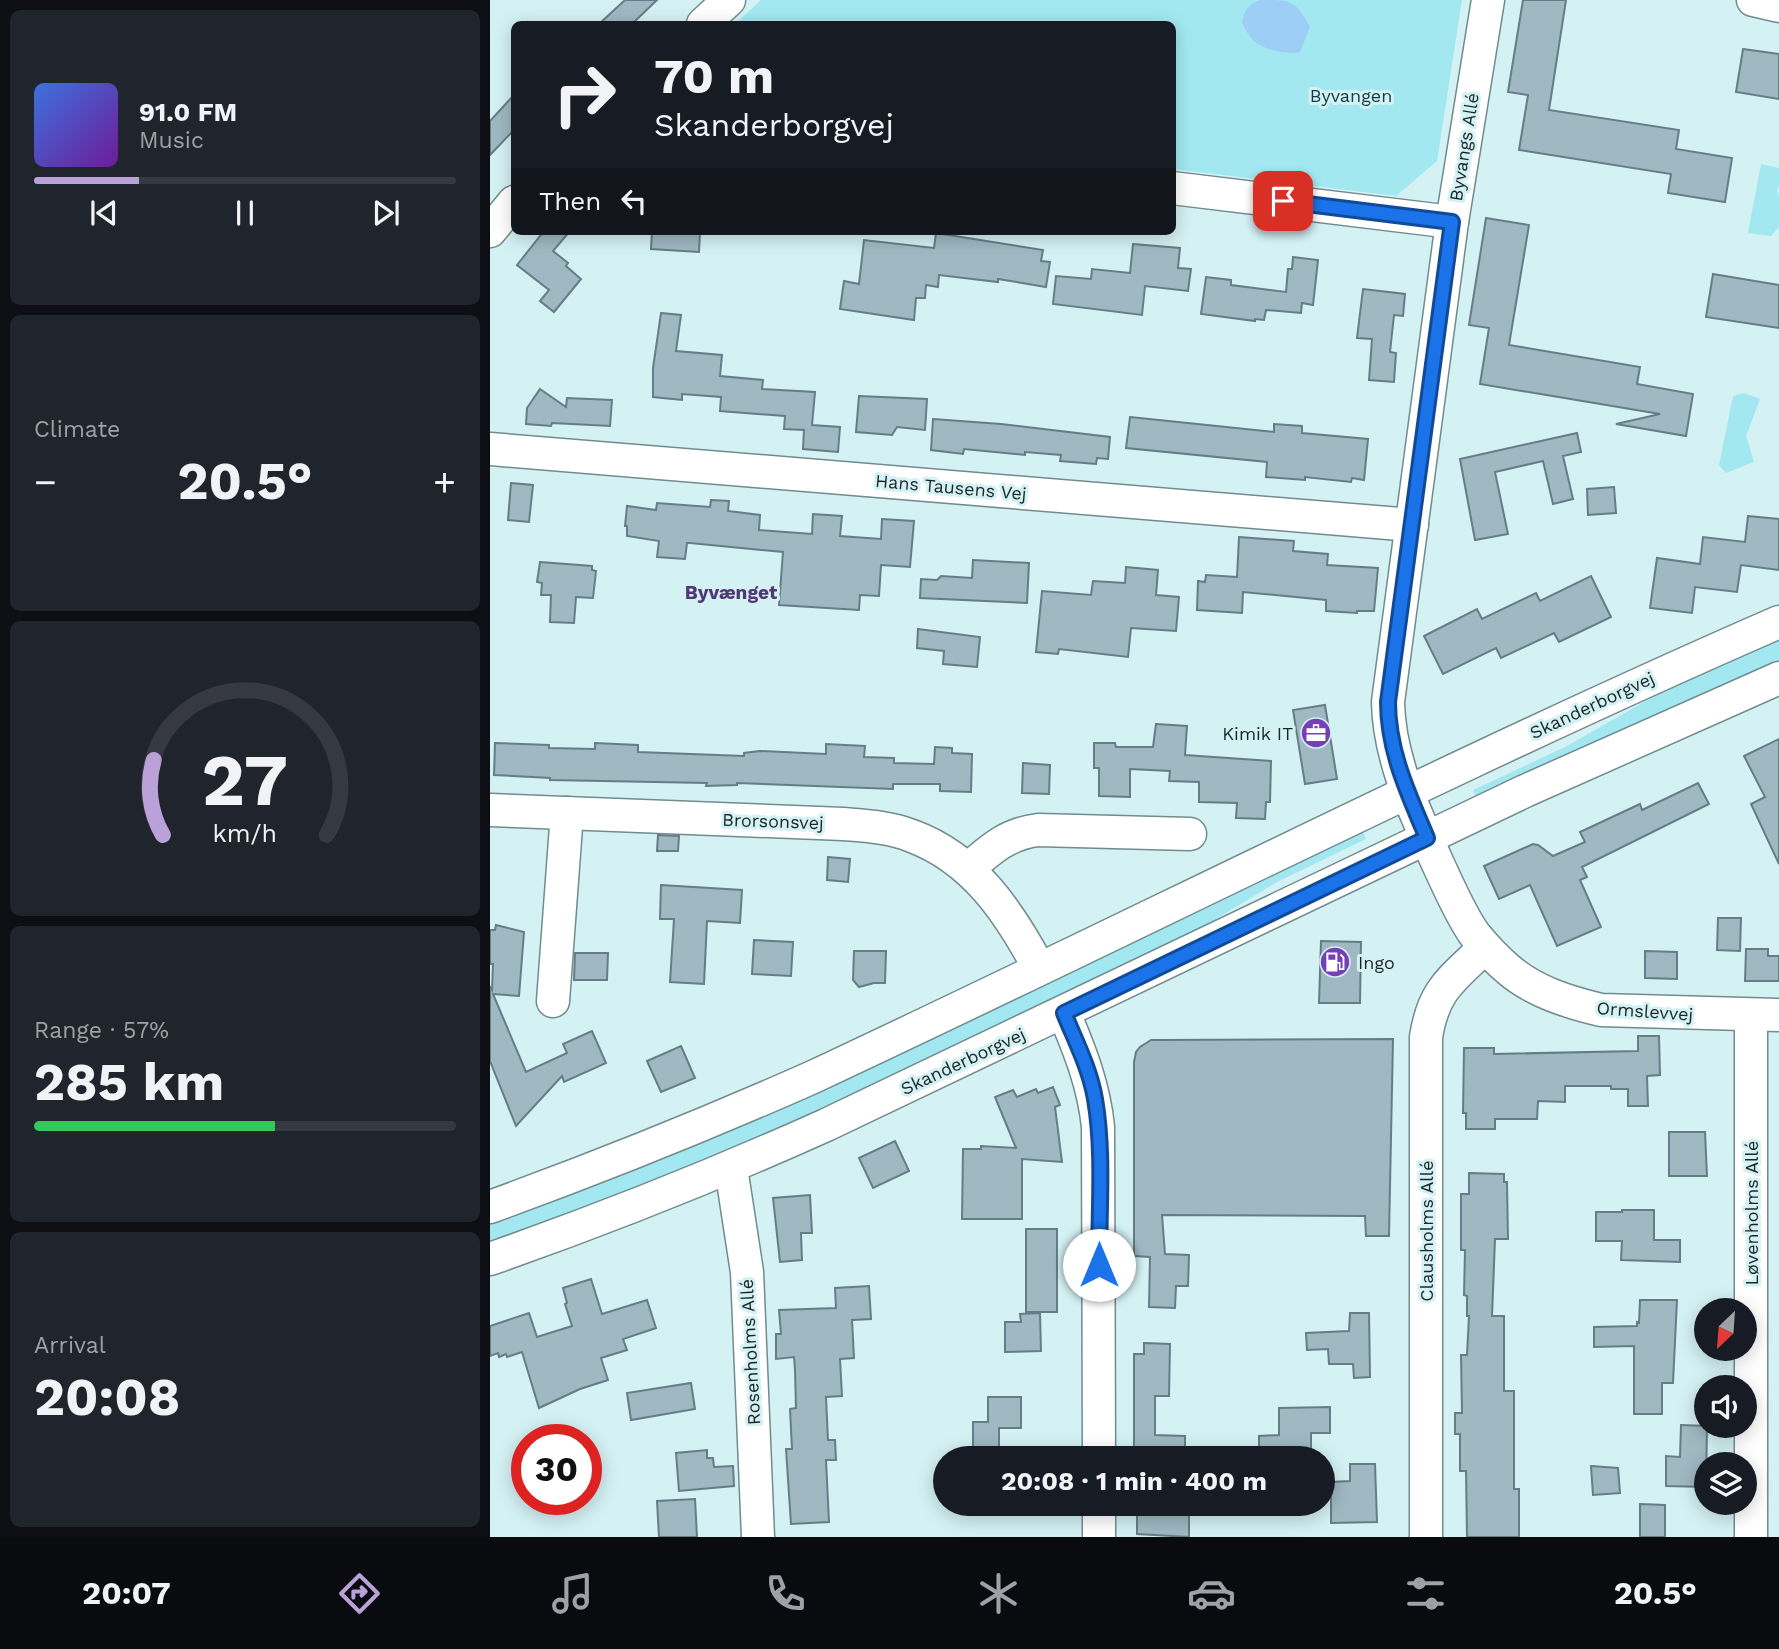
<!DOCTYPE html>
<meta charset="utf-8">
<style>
:root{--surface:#171b24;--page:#20242c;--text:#f1f3f6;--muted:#9ea1a6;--line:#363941;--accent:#baa2d9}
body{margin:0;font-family:"Work Sans",sans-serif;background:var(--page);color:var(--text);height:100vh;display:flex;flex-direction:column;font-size:26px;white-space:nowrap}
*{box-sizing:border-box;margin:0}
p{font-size:23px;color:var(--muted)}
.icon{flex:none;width:38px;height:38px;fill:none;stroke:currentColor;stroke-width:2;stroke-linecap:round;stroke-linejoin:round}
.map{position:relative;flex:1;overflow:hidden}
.panel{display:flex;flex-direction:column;gap:10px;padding:10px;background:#0d0f14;width:490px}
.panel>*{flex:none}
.hud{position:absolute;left:21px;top:21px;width:665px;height:214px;border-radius:10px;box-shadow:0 4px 18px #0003;background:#171b24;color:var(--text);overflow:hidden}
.needle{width:46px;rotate:205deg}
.fabs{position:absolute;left:1204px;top:1298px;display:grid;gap:14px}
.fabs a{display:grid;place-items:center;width:63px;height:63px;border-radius:50%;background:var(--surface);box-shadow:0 4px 18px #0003;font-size:35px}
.speed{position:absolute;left:21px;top:1424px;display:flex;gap:14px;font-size:35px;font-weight:700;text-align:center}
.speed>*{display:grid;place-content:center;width:91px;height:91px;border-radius:50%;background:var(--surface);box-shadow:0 4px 18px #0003;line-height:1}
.speed .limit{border:10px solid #d22;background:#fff;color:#111}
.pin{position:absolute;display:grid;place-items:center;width:60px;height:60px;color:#fff;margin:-30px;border-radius:14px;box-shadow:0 4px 10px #0006}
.me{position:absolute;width:77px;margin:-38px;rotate:0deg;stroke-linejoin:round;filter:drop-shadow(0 0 5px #0008)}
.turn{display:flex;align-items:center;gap:24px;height:147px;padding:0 28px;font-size:32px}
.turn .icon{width:91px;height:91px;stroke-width:2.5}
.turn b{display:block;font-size:49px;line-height:60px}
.then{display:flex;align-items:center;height:66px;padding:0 28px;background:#0003;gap:14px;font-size:26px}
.big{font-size:52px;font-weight:700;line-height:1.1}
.panel .widget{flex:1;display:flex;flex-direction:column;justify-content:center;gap:10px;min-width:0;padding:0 24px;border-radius:10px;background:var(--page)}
.panel .dial{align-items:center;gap:0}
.dial svg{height:182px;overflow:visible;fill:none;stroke:var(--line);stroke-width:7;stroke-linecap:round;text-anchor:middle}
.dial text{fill:var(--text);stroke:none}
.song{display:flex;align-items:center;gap:21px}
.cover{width:84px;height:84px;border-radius:10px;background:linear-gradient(135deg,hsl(220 70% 55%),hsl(280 70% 35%))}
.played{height:7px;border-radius:4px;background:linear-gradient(90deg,var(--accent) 25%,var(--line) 25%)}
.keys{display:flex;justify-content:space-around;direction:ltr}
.heat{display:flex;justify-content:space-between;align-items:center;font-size:38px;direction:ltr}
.charge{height:10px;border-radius:5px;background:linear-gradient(90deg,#34c759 57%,var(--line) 0)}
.trip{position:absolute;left:443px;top:1446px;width:402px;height:70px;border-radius:35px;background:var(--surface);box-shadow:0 4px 18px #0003;font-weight:700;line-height:70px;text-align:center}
.tab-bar{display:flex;height:112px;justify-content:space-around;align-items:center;background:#090b0e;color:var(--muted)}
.tab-bar .icon{width:49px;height:49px}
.tab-bar .on{color:var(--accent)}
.tab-bar b{font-size:32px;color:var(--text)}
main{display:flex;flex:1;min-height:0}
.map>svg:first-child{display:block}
</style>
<main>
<section class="panel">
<div class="widget">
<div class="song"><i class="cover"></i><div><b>91.0 FM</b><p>Music</p></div></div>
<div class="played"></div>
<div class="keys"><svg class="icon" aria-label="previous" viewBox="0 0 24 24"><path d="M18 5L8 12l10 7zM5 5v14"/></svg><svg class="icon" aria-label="pause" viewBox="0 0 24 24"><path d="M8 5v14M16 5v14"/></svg><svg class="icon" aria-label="next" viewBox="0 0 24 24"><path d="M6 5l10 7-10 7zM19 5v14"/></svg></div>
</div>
<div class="widget"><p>Climate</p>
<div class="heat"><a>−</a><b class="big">20.5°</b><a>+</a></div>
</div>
<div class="widget dial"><svg viewBox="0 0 100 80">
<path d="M14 69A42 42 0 1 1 86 69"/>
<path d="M14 69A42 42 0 0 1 10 36" stroke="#baa2d9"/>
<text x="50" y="56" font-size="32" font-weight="700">27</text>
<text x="50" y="72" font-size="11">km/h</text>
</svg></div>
<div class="widget"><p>Range · 57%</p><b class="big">285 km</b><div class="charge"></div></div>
<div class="widget"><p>Arrival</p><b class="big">20:08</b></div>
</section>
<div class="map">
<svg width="1289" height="1537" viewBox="0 0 1289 1537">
<rect width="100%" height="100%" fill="#d4f1f4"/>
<!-- green -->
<g fill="#a3e8f0">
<polygon points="271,0 972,0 947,161 906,196 683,169 682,24 245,24"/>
<polygon points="1271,164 1289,168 1289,185 1287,191 1289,196 1289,227 1281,236 1258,233"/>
<polygon points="1254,393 1270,399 1256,436 1264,462 1236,473 1229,465 1243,396"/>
<polygon points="1289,640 1289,661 1098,745 987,798 983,790 1077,746 1177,689"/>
<path d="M872,830L876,839L787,882L693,939L330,1111L137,1194L0,1244V1223C109,1183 216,1141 322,1094Z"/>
</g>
<!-- water -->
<path fill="#9ecef6" d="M770,0C802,0 805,0 820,27L810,52C798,55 775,50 765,42C759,37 755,29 752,22C754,10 759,4 770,0Z"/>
<!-- building -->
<g fill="#9fb8c2" stroke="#667d86" stroke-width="2">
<polygon points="135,0 167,0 142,24 109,24"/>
<polygon points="1033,0 1076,0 1059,110 1189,130 1186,149 1242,158 1235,202 1178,193 1181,174 1029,150 1038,95 1018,92"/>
<polygon points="1253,49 1289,54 1289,99 1246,92"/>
<polygon points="24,95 24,130 0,155 0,121"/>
<polygon points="996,218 1039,225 1019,345 1150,367 1147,384 1203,394 1196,436 1126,424 1170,414 990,384 999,328 979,325"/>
<polygon points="54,231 80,231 63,251 78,263 76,266 91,279 64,312 50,301 59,290 27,265"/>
<polygon points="162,231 210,231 209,252 161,249"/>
<polygon points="446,233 553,250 551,261 560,262 556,287 508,279 508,282 449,275 448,287 436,285 435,298 426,298 424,320 350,309 354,281 369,284 374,240 444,248"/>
<polygon points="643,244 690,248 688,268 701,269 698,291 655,286 652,315 563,304 566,276 601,279 602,269 640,273"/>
<polygon points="803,257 828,260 823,305 812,303 811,313 776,310 774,320 765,319 765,321 711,314 716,277 741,280 741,285 796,292 798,269 802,269"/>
<polygon points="1223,274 1289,285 1289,328 1216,317"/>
<polygon points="873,289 915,294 913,316 904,315 900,352 906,353 904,382 879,380 882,339 867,338"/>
<polygon points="171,313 191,315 186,351 232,355 230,376 273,380 272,389 325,392 322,425 350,427 348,452 313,449 314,430 294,429 295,416 230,411 231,397 192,394 192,400 163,397 163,368"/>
<polygon points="50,389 76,407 77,398 122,400 120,426 62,423 61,426 36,424 37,408"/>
<polygon points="369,396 437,399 435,430 407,427 402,435 366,432"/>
<polygon points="640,417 784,432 784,424 812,426 812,433 878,439 874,480 862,478 861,482 815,477 815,480 776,477 777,462 636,448"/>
<polygon points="443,419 511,424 620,437 618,459 607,458 606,464 570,461 571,455 535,452 535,455 474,449 473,454 441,450"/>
<polygon points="1087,433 1091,452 1073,456 1083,499 1063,504 1053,461 1005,472 1018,534 985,540 970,459"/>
<polygon points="21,483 43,485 39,522 18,520"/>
<polygon points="1124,487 1126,513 1098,515 1097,489"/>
<polygon points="221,500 239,501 238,511 270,515 269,530 322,534 323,514 352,516 350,536 391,539 392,519 424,521 420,567 391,565 389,596 370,595 369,610 289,605 293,552 200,543 197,543 195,559 167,557 169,541 137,536 137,526 135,526 137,506 166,510 167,503 220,507"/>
<polygon points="1258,516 1289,519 1289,570 1251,565 1247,592 1205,587 1202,613 1160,608 1167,558 1210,564 1213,537 1255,542"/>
<polygon points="749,537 804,541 803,551 838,554 837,565 888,568 884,611 867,611 867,613 836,611 836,600 753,592 752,613 707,610 708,581 715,582 716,575 747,577"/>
<polygon points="483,560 539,563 537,603 430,598 431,579 447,580 451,576 482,578"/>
<polygon points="50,562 102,566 102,570 106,571 103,598 86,597 84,623 60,622 61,595 51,595 52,583 47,582"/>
<polygon points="636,567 668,570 666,595 689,597 686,631 641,628 638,657 569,649 568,654 546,652 552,591 601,595 603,581 635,583"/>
<polygon points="1101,576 1121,617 1069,642 1064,633 1011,658 1006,648 953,674 934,636 987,609 992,619 1046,593 1050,601"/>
<polygon points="428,629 490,637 487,667 453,664 454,651 427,648"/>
<polygon points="835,705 847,779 815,784 803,710"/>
<polygon points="666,724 697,726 695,755 781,761 780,802 776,802 775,819 746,818 747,803 709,802 709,782 679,781 680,771 640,769 640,797 609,796 609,768 604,768 604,743 625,743 626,747 663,747"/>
<polygon points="1289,739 1289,864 1261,804 1275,797 1254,756"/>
<polygon points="5,743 59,745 59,748 105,749 105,743 148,745 148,752 254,756 254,753 270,751 336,754 336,744 375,746 374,757 404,758 404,763 444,764 445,747 462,748 462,753 482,754 481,792 450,791 450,784 403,784 403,789 247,783 247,785 216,786 217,783 60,780 60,778 4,775"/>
<polygon points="533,763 560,765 559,794 532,793"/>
<polygon points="1208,783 1219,804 1092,867 1097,877 1090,880 1111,927 1067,946 1040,885 1009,899 994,866 1043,844 1048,845 1063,856 1095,842 1090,832 1150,804 1152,810"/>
<polygon points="168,835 189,836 188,851 167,851"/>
<polygon points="338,857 360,859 358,882 337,880"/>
<polygon points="171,885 252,890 250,923 217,921 214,984 180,982 184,919 170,919"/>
<polygon points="1228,918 1251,918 1250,951 1227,950"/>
<polygon points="6,925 34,932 29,996 3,994 36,1072 77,1053 73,1044 102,1031 116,1063 74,1082 72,1076 26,1126 0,1061 0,987 2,990 3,964 0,964 0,930 5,930"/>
<polygon points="264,940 303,942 301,976 262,974"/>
<polygon points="831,941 871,942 870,1003 829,1003"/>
<polygon points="1256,949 1278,949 1278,956 1289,956 1289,981 1255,981"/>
<polygon points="364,951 396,951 395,983 384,983 369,987 363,980"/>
<polygon points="1155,951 1187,952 1187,979 1155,978"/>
<polygon points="85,953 118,953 117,980 84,980"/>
<polygon points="1148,1036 1169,1036 1170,1075 1157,1076 1158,1106 1138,1106 1138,1089 1121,1089 1121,1086 1075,1086 1075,1102 1048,1101 1047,1119 1005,1119 1005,1129 976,1129 976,1113 973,1113 974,1048 1004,1048 1004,1054 1148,1051"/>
<polygon points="903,1039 899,1236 876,1236 875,1216 672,1215 675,1254 699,1255 698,1286 686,1286 685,1308 659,1307 660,1257 644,1256 644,1062 646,1052 650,1047 661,1040 670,1040"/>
<polygon points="191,1046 205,1078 171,1092 157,1061"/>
<polygon points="563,1087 570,1105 565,1107 572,1162 532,1159 532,1219 472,1219 473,1149 491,1149 491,1146 526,1148 505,1097 523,1090 527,1097 546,1089 548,1093"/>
<polygon points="1179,1132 1215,1132 1217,1176 1179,1176"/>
<polygon points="405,1141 419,1171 383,1188 369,1158"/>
<polygon points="979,1173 1014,1174 1014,1182 1017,1182 1018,1239 1005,1239 1002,1316 1014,1316 1014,1391 1024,1391 1024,1489 1029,1489 1029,1537 977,1537 976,1471 970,1471 970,1434 965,1434 965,1413 972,1413 971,1355 977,1355 979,1316 977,1316 977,1296 974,1295 975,1250 971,1250 971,1194 979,1194"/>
<polygon points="320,1195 322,1233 311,1233 312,1260 290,1262 283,1198"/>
<polygon points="1132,1210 1164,1210 1164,1240 1190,1240 1190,1262 1131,1260 1132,1241 1106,1241 1106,1212 1132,1212"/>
<rect x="536" y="1229" width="31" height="83"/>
<polygon points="101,1279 112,1314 157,1300 166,1328 133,1339 137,1350 111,1358 118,1380 90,1389 49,1408 32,1352 17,1357 16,1354 9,1357 8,1353 0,1356 0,1326 39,1313 47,1337 82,1326 75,1304 77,1303 73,1288"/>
<polygon points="379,1286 381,1319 362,1320 364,1358 350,1359 352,1396 336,1397 338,1440 345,1440 346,1460 336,1460 339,1522 301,1524 296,1449 302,1449 300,1409 306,1408 305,1370 304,1357 286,1359 286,1334 291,1334 289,1310 346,1308 345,1288"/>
<polygon points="1150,1300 1187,1300 1183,1383 1172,1383 1172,1414 1144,1414 1144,1346 1104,1347 1104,1327 1147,1326 1147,1322 1149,1323"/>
<polygon points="550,1313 551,1351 515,1352 515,1322 531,1322 530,1314"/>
<polygon points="860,1313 879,1313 880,1377 864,1378 863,1364 839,1364 838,1349 817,1350 816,1333 859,1331"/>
<polygon points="654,1343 680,1344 679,1396 665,1396 665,1435 695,1436 695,1456 644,1458 644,1354 654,1354"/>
<polygon points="201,1383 205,1409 141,1420 137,1393"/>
<polygon points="498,1397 531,1397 531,1428 509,1428 509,1458 483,1458 483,1422 498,1422"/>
<polygon points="840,1407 840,1433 821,1433 821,1453 769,1454 769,1436 789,1435 789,1408"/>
<polygon points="1191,1425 1217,1426 1216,1487 1176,1486 1176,1456 1190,1457"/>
<polygon points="217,1450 217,1458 223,1458 224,1467 243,1466 244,1486 189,1491 186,1453"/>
<polygon points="860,1464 885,1464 887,1522 841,1523 841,1482 860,1481"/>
<polygon points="1101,1466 1128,1468 1130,1493 1103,1495"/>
<polygon points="205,1499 207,1537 169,1537 167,1501"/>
<polygon points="647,1503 674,1503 674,1511 699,1511 699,1537 647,1534"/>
<polygon points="1150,1504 1175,1505 1175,1537 1150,1537"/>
</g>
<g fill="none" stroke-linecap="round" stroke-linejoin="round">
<!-- minor casing -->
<g stroke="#718b8e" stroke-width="35">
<g id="minor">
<path d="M998,0L962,222L898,702C899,759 925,812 948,864C959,887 970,914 985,935C995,947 1007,960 1019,970C1045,992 1078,1002 1111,1010L1289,1015"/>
<polyline points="1263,0 1289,6"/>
<polyline points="213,24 239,0"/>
<polyline points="682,188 962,222"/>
<polyline points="0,231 24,202"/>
<polyline points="0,449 922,525"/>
<path d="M0,810L353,824C376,826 400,827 422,836C484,859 519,912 549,968"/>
<path d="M478,869C501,849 517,834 548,830L700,834"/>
<polyline points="63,1001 77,813"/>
<path d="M574,1013C590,1051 604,1086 608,1127L609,1458"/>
<polyline points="1261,1015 1261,1537"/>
<polyline points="241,1168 257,1272 268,1537"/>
<path d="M0,1207C110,1167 217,1124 323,1077C646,926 963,764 1289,622"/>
<path d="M0,1259C114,1219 225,1175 336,1125L1035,791L1289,678"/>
<polyline points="609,1503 609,1537"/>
<path d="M936,1537V1037C944,988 962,980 995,947"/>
</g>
</g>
<!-- minor -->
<use href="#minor" stroke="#fff" stroke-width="32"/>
</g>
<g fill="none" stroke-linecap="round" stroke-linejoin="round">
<!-- route casing -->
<g stroke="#114b97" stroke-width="18">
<path id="route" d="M609,1265C609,1211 614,1151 605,1099C600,1069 585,1040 574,1013L937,838C918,793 898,751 898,702L962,222L793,201"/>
</g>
<!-- route -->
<use href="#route" stroke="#1a73e8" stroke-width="12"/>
</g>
<!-- icons -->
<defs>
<g id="office-disc" transform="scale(1.575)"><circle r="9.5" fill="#763fb6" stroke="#d4f1f4"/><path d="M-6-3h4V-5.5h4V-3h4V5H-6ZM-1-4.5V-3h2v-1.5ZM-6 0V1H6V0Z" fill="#fff"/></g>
<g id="fuel-disc" transform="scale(1.575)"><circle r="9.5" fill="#763fb6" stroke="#d4f1f4"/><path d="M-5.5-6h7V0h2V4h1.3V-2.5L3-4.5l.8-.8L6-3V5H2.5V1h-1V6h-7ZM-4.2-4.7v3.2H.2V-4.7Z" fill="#fff"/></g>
</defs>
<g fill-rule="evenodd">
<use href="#office-disc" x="826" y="733"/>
<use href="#fuel-disc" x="845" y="962"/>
</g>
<g text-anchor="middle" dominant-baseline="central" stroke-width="6" stroke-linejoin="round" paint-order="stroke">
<!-- park labels -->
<g font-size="18" fill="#0e3e43" stroke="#d4f1f4">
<text x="861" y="95">Byvangen</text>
</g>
<!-- street labels -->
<g font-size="18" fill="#1a2527" stroke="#d4f1f4">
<text transform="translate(974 147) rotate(-81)">Byvangs Allé</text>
<text transform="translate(461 487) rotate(5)">Hans Tausens Vej</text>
<text transform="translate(1102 705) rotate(-25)">Skanderborgvej</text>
<text transform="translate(283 821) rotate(2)">Brorsonsvej</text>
<text transform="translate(1155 1011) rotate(4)">Ormslevvej</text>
<text transform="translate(473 1061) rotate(-25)">Skanderborgvej</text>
<text transform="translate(1261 1213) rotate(-90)">Løvenholms Allé</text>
<text transform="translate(936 1231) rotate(-90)">Clausholms Allé</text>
<text transform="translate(260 1352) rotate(-93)">Rosenholms Allé</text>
</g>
<!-- poi labels -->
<g font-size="18" fill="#1a2527" stroke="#d4f1f4" text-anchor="end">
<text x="803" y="733">Kimik IT</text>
<text x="868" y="962" text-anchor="start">Ingo</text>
</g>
<!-- neighbourhood labels -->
<g font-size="19" font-weight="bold" fill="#513873" stroke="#d4f1f4">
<text x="241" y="592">Byvænget</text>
</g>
</g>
</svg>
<div class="fabs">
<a><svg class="needle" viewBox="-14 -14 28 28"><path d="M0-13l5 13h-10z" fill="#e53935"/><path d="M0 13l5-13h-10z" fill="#9ea1a6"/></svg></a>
<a><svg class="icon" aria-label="sound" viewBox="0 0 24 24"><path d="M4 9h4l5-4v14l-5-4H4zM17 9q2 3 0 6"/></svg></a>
<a><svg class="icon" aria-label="layers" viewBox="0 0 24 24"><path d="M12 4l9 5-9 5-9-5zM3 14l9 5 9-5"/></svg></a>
</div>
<div class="speed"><div class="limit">30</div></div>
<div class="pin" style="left:793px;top:201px;background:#d93025"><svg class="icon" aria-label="arrive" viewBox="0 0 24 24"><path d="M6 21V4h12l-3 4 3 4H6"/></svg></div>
<svg class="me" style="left:609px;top:1265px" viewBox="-20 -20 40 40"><circle r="19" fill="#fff"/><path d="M0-13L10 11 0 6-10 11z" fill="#1a73e8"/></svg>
<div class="trip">20:08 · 1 min · 400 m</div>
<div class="hud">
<div class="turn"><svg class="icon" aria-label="right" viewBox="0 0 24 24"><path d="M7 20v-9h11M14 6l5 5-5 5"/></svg><div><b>70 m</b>Skanderborgvej</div></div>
<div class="then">Then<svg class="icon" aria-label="left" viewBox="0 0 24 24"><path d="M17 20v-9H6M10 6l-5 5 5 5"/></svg></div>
</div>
</div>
</main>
<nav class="tab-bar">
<b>20:07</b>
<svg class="icon on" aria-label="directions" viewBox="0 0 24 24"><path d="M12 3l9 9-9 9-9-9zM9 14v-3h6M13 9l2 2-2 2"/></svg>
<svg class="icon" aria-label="music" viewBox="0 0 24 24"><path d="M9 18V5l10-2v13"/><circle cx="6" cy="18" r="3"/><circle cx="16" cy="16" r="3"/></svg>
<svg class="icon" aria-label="phone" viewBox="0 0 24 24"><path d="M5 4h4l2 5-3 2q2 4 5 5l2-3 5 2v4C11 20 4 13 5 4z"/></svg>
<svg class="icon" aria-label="climate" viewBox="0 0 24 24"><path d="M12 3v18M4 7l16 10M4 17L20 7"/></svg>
<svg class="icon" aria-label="car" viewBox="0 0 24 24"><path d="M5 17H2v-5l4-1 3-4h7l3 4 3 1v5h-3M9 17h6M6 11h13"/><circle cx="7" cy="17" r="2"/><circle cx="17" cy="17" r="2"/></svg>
<svg class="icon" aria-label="filters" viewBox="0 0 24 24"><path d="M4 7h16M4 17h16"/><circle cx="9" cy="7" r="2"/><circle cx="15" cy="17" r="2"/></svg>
<b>20.5°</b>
</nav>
